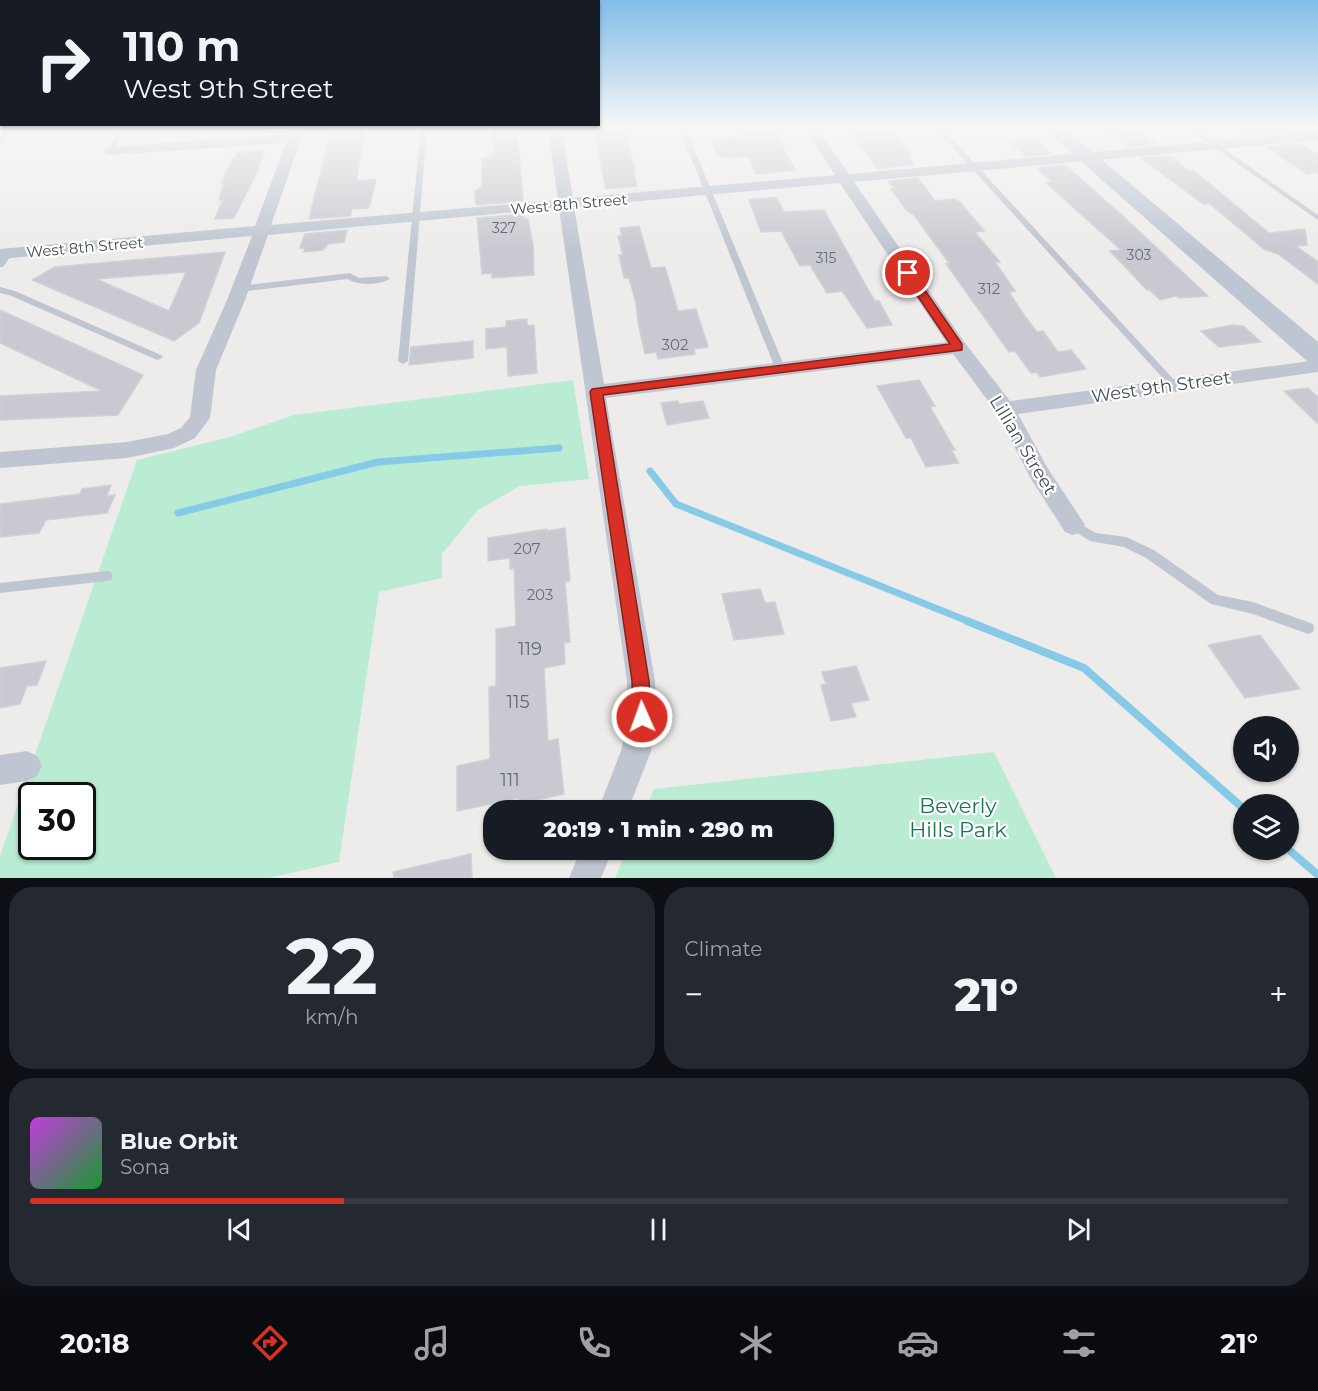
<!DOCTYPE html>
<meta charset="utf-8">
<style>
:root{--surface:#171b24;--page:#242831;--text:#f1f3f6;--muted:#9ea1a6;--line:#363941;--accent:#d93025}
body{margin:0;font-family:Montserrat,sans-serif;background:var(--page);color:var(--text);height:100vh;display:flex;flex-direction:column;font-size:22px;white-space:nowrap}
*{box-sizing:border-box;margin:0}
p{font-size:20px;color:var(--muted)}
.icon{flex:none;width:33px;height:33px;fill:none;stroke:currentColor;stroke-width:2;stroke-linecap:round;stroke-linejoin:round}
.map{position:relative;height:878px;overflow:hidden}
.side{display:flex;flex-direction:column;gap:9px;padding:9px;background:#0d0f14;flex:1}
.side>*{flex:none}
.top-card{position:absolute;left:0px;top:0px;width:600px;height:126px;box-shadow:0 2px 4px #0004;background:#171b24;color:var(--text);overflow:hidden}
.fabs{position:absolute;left:1233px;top:716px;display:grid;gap:12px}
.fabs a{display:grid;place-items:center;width:66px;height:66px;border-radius:50%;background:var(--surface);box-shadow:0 2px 4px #0004;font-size:30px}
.speed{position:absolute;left:18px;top:782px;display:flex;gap:12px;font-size:30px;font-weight:700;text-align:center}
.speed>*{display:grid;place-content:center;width:78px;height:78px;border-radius:50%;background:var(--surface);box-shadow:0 2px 4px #0004;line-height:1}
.speed .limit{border:3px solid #111;border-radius:9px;background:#fff;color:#111}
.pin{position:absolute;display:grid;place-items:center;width:51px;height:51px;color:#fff;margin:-26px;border:3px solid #fff;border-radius:50%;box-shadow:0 2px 6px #0007}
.me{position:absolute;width:66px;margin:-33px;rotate:358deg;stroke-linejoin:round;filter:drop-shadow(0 0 4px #0008)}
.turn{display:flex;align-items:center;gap:21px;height:126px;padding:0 24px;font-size:27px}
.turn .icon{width:78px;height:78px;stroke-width:2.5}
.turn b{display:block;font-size:42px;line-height:51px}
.big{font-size:45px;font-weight:800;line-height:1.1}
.side .widget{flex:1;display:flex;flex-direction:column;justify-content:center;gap:9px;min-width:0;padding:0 21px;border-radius:24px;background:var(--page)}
.side .dial{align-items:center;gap:0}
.dial b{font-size:78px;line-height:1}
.song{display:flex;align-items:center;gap:18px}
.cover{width:72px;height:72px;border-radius:9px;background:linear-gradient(135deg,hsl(290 70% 55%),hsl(130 70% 35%))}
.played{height:6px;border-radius:3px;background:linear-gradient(90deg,var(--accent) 25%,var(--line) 25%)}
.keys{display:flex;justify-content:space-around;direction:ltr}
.heat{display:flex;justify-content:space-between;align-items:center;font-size:33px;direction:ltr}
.side .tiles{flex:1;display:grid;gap:9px;grid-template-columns:1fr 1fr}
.widget:last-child{grid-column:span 2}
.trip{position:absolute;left:483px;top:800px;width:351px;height:60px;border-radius:24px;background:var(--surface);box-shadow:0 2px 4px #0004;font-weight:800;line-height:60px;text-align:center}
.tab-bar{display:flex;height:96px;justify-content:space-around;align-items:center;background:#090b0e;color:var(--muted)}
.tab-bar .icon{width:42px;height:42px}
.tab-bar .current{color:var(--accent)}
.tab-bar b{font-size:27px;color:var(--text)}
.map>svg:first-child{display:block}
</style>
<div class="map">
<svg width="1318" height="878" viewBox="0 0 1318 878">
<rect width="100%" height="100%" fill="#eeeceb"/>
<!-- green -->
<g fill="#b9ecd2" fill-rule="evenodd">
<path d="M573,380L589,479L520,486L478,510L442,554V578L379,592L339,862L269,878H0V856L137,460L230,437L294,415ZM32,795H82V846H32Z"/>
<polygon points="994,752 1056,878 615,878 628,849 824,849 824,810 645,810 654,789"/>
</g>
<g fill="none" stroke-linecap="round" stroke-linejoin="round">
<!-- stream-far1 -->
<g stroke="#87cae8" stroke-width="7">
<polyline points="650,471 676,504 970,622"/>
<polyline points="178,513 378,462 559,448"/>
</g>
<!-- stream -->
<g stroke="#87cae8" stroke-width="8">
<polyline points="967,621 1084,668 1244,809"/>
<polyline points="1288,849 1318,875"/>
</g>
</g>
<!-- building -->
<g fill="#c9cad1" stroke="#cfd1d7" stroke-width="1.5" fill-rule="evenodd">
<polygon points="332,127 365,127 356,181 376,179 369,208 352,209 350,216 309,219"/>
<polygon points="517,127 523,201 476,205 475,191 482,188 482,158 490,158 490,154 494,154 493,129"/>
<polygon points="596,127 623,127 634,166 635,170 633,170 637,186 606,189 595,135 598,134"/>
<polygon points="733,127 773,127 795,170 756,174 749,156 718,157 710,139 738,137"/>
<polygon points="851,127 890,127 908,150 911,155 907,155 913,164 878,169 848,129"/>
<polygon points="1104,127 1133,127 1156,144 1128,147"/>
<polygon points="1236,127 1275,127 1283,133 1249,136"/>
<polygon points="1037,140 1052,154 1025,156 1012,143"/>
<polygon points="1301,144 1318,154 1318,172 1307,174 1266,147"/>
<polygon points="261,150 260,153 264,153 256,174 234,218 215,219 223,199 219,200 224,183 221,184 232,159 235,158 238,152"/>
<polygon points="1170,156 1191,172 1193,170 1269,233 1305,229 1307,245 1296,246 1318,262 1318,284 1278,254 1264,249 1210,204 1203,204 1142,158"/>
<polygon points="1065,165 1125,218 1208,296 1179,298 1176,296 1160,300 1150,290 1147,290 1110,251 1121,250 1046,183 1052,182 1037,168"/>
<polygon points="918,178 935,201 954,199 960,202 984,231 975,232 1000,262 995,262 1015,291 1009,292 1024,315 1037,332 1043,331 1058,352 1071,350 1086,369 1040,377 1037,372 1031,373 1015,351 1009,352 946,264 949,263 914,215 907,211 891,189 895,189 888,181"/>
<polygon points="776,197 784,212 824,210 865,284 875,301 879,301 892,325 867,328 842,291 827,293 810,265 800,266 781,231 761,232 749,200"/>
<polygon points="524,214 524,219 528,219 533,245 534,275 492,278 492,273 482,274 477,218"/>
<polygon points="639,226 651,268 665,267 678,311 696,309 708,347 694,349 695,354 658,359 656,352 645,354 638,322 636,303 629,278 624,278 619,255 623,255 618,236 622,236 620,228"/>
<polygon points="347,230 344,242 328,244 323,250 304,252 305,248 300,248 305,234"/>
<path d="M225,252L199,323L174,341L32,280L55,267ZM186,272L169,311L96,279Z"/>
<polygon points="0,310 143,375 118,415 0,420 0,396 102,391 0,343"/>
<polygon points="527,319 527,326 534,325 537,373 508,376 507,347 486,349 486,329 506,327 506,321"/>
<polygon points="1232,325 1243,326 1261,342 1219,347 1201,331"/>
<polygon points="473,341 473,358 409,365 411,347"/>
<polygon points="919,380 935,406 930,407 955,450 951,450 959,463 926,467 911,438 906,438 877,386"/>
<polygon points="1308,388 1318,397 1318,424 1284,391"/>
<polygon points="678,401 679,404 703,401 709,418 667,425 661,403"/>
<polygon points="111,485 107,496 115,495 107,513 46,520 39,533 0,537 0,504 80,494 82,489"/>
<polygon points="565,528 570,581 565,582 570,642 564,643 565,664 544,668 548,741 558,739 564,794 519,804 519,798 457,811 457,766 490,759 489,687 496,686 496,629 516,626 514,568 510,569 510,558 488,561 488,538 547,529 547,531"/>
<polygon points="760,589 765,603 775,602 784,634 734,640 722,594"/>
<polygon points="1260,635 1300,689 1245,698 1208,645"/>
<polygon points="46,661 37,685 27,686 20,704 0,708 0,668"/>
<polygon points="856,666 869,700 851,703 856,717 831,721 821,685 826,684 822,672"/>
<polygon points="471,854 472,878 394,878 393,872"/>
</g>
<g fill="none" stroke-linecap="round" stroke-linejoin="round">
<!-- lane -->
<g fill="#bfc6d1" fill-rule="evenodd">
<polygon points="9,127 16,127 0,143 0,137"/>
<polygon points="123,127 129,127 111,152 107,152 106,151"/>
<polygon points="421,127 427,127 408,361 403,364 398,361"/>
<polygon points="679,127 685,127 785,368 783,370 777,370 775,368"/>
<polygon points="934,127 941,127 1177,383 1179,385 1177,387 1171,387"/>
<polygon points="1185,127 1193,127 1318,215 1318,220"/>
<polygon points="6,251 9,251 13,253 3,267 0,267 0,259"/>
<path d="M350,273L359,278L386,276L390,279C380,285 358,286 348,279L240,292L236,289L240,286Z"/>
<polygon points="0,287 15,291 161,355 163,357 158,360 155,359 9,295 0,293"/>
<polygon points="1073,520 1096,533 1126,537 1154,550 1218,595 1253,602 1313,624 1314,628 1313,632 1308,634 1253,614 1211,604 1146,558 1124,547 1090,541 1069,528 1067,525 1069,522"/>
<polygon points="107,571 111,572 113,576 111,580 107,581 0,593 0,583"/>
</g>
<!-- street -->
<g fill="#bfc6d1" fill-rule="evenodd">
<path d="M292,127H305L271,225L558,200L548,127H561L573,198L835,175L804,127H817L849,174L1318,132V140L854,182L965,343L1010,401L1318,360V372L1018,414L1047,467L1085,525L1081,532L1073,535L1065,532L1031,479L997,413L953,354L606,398L655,681L656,718L651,751L628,810H598L621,751L628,718L627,681L559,208L268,235L245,300L216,370L210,418L195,438L174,448L127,458L0,468V452L127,442L168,434L181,428L190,417L196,370L227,300L252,236L0,259V249L255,226L286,143L109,155L102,151L109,147L289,134ZM840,183L946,342L604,384L574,207Z"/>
<polygon points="27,751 37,756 42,766 37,776 27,781 0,785 0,755"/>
<polygon points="581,849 613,849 601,878 569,878"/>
</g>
<!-- secondary -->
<polygon fill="#bec6d4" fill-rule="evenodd" points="1042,127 1063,127 1318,342 1318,365 1308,362"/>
</g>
<!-- sky -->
<linearGradient id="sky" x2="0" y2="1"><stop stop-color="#81bde8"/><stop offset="0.51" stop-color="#f7f6f6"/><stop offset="1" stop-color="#f7f6f6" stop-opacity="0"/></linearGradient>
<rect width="1318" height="250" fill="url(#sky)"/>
<!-- route -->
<polygon fill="#d93025" stroke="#8d1f18" stroke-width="1.5" points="908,269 911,270 962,344 962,350 603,395 649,681 651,717 648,724 642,727 635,724 633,717 632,681 590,392 592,389 950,344 902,273"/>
<g text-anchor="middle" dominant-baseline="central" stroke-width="4.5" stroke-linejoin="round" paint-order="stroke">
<!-- far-number labels -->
<g font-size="14" fill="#666c76">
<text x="504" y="228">327</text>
<text x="1139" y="255">303</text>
<text x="826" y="258">315</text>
</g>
<!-- far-street labels -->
<g font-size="15" fill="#454d58" stroke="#fff">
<text transform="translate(569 204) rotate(-5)">West 8th Street</text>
<text transform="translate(85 247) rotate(-5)">West 8th Street</text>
</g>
<!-- number labels -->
<g font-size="15" fill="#666c76">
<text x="989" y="288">312</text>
<text x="675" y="344">302</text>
<text x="527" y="548">207</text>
<text x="540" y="594">203</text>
</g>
<!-- street labels -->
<g font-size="18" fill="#454d58" stroke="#fff">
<text transform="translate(1161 387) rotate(-8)">West 9th Street</text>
<text transform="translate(1023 445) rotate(59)">Lillian Street</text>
</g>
<!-- near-number labels -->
<g font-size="18" fill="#666c76">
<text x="530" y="649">119</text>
<text x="518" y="702">115</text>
<text x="510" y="780">111</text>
</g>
<!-- near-park labels -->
<g font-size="21" fill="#197651" stroke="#fff">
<text x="958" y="805">Beverly<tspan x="958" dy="24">Hills Park</tspan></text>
</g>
</g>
</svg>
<div class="fabs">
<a><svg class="icon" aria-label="sound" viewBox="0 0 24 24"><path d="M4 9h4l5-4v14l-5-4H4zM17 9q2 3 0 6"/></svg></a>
<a><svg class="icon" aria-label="layers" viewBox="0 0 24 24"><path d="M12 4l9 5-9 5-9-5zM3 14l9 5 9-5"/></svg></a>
</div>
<div class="speed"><div class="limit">30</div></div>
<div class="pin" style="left:908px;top:273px;background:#d93025"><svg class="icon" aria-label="arrive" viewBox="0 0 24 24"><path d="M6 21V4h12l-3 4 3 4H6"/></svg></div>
<svg class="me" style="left:642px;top:717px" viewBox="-20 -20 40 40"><circle r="17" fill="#d93025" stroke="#fff" stroke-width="3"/><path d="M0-11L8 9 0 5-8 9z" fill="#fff"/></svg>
<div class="trip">20:19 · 1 min · 290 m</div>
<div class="top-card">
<div class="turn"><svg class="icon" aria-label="right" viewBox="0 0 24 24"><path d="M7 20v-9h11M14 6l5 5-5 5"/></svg><div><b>110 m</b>West 9th Street</div></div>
</div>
</div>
<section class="side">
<div class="tiles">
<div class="widget dial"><b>22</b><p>km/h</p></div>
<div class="widget"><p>Climate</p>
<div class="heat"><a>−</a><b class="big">21°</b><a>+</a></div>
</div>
<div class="widget">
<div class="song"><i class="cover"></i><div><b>Blue Orbit</b><p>Sona</p></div></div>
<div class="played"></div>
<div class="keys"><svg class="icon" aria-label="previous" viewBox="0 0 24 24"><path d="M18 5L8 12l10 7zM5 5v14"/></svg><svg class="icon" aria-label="pause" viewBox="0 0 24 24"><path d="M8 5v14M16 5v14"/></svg><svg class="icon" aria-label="next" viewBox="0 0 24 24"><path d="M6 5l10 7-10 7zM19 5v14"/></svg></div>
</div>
</div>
</section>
<nav class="tab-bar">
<b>20:18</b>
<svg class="icon current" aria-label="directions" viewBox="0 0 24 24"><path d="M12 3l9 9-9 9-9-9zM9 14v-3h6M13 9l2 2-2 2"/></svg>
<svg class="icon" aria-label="music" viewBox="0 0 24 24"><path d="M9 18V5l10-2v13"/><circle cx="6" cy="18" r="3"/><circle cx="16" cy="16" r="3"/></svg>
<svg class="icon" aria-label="phone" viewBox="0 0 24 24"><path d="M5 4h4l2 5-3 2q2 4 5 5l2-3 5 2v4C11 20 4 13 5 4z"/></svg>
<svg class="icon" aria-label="climate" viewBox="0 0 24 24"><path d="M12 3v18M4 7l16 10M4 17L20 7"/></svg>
<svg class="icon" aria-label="car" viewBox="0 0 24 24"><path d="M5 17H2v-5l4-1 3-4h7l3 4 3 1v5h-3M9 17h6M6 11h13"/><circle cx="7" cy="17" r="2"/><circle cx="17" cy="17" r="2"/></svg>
<svg class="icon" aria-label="filters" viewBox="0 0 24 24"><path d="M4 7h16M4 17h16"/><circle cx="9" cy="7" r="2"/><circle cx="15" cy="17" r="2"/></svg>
<b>21°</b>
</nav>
